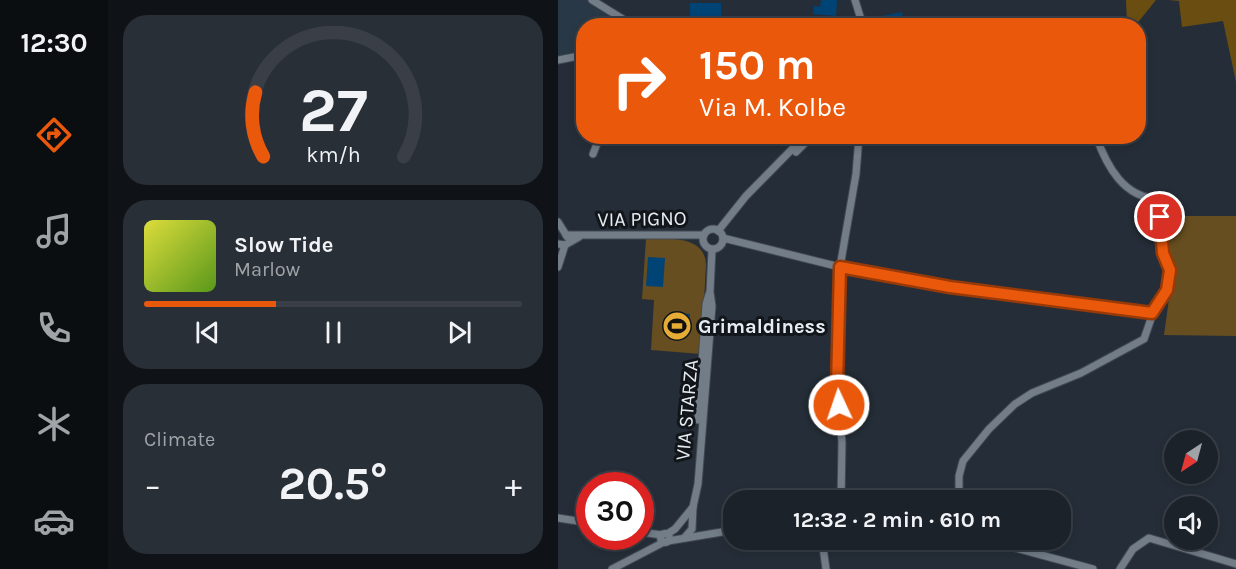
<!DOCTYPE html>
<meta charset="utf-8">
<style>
:root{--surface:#1c222a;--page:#292f36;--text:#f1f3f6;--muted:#a0a4a8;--line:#3a3f47;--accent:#ea580c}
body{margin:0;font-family:Karla,sans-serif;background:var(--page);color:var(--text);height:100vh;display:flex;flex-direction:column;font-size:22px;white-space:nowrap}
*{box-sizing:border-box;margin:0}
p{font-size:20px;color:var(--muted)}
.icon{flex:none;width:33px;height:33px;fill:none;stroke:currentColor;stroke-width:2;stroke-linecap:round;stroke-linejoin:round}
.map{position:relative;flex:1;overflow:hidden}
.details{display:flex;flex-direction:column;gap:15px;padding:15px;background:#0f1317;width:450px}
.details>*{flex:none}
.hud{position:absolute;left:18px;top:18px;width:570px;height:126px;border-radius:24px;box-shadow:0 3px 9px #0003,0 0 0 2px var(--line);background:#ea580c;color:#fff;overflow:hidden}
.needle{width:39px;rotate:216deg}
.tools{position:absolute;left:606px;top:430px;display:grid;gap:12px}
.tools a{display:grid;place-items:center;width:54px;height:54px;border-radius:50%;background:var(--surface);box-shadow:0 3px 9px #0003,0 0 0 2px var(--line);font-size:30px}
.speed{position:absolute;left:18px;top:472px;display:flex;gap:12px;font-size:30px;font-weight:700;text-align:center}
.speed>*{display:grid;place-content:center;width:78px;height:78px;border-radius:50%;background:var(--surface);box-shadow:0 3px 9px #0003,0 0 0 2px var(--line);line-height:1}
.speed .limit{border:9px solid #d22;background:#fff;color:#111}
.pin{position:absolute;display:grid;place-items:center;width:51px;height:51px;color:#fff;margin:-26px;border:3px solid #fff;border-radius:50%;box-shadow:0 2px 6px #0007}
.me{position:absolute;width:66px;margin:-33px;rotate:357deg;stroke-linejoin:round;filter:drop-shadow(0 0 4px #0008)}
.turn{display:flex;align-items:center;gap:21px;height:126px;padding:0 24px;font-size:27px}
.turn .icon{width:78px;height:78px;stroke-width:2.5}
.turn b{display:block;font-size:42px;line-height:51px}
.big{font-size:45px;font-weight:700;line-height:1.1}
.details .tile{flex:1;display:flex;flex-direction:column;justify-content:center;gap:9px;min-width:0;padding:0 21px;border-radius:24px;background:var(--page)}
.details .dial{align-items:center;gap:0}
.dial svg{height:156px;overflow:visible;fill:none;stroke:var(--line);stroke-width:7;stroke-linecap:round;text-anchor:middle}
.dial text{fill:var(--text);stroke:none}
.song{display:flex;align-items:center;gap:18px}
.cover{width:72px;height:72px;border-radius:9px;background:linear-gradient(135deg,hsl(60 70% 55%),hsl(90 70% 35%))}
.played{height:6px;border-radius:3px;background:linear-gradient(90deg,var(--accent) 35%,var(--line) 35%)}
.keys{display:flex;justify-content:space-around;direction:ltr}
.heat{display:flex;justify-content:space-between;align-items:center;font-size:33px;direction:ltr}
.trip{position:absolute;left:165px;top:490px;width:348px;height:60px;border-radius:24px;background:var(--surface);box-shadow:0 3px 9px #0003,0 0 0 2px var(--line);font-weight:700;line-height:60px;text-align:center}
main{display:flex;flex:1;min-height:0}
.tab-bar{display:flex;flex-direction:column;width:108px;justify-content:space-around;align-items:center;background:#0b0e11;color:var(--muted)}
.tab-bar .icon{width:42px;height:42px}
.tab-bar .on{color:var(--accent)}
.tab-bar b{font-size:27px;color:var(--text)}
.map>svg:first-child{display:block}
</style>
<main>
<nav class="tab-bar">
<b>12:30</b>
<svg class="icon on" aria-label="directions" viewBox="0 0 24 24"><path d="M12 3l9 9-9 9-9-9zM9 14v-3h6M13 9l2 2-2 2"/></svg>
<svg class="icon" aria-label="music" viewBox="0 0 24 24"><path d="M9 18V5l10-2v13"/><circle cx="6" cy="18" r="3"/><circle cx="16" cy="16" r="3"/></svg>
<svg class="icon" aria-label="phone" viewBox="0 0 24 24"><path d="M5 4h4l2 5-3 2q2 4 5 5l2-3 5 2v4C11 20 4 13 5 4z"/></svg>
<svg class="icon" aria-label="climate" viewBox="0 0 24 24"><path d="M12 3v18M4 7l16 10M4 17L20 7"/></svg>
<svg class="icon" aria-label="car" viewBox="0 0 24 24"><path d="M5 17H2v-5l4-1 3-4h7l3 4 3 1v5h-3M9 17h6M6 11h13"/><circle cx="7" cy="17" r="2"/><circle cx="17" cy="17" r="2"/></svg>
</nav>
<section class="details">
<div class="tile dial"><svg viewBox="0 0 100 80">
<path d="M14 69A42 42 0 1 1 86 69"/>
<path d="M14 69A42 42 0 0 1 10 36" stroke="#ea580c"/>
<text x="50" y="56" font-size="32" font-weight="700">27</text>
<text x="50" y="72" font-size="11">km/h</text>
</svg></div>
<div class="tile">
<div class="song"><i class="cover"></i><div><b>Slow Tide</b><p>Marlow</p></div></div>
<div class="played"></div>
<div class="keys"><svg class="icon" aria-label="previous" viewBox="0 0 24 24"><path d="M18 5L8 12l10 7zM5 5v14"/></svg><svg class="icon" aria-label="pause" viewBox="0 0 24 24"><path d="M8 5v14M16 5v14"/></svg><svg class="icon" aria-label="next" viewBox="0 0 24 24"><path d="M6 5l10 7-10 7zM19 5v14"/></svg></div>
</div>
<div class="tile"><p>Climate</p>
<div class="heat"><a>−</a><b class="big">20.5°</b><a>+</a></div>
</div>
</section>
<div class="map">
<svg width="678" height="569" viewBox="0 0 678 569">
<rect width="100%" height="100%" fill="#252e38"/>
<!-- built -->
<polygon fill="#293846" points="0,0 34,0 76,25 26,26 25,55 0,60"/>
<!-- green -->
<g fill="#664e20">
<polygon points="607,216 678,216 678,336 606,335 615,270 607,252"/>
<path d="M88,239C109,239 147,234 148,265L143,354L93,350L96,300L84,299Z"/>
</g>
<!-- forest -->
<g fill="#6a4d11">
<polygon points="568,0 598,0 577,26 569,25"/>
<polygon points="611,0 678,0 678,82 665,21 624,27 621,1"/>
</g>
<!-- building -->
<g fill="#004375">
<polygon points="263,0 279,0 278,16 255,14 256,6 262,7"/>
<rect x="132" y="3" width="31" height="17"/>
<polygon points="344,12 346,24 326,26 324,16"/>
<polygon points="90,257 107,258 105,287 88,286"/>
<polygon points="120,313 132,314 130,336 119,335 120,327 117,327"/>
</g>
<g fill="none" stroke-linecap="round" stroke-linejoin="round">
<!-- minor casing -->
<g stroke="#424952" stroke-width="9">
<g id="minor">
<polyline points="34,0 76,26"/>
<polyline points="297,0 305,26"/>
<polyline points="364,26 385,23 395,26"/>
<polyline points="0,60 26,55"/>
<polyline points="238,152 254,136"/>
<polyline points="35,154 42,136"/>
<polyline points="0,222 10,238"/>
<circle cx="155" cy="239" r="10"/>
<polyline points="160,231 188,196 247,136"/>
<polyline points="8,235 146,235"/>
<polyline points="165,238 282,267 392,287 595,313"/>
<polyline points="0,244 7,245 21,237"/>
<polyline points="0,267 7,245"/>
<polyline points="140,420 148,304 151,294"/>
<polyline points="283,501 284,442 279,386 282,267 298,174 301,136"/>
<path d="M401,501V476L405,461L431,429L457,404L474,393L523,373L586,339L595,313L609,290L612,270L605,253L601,199C566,198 549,167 538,136"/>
<polyline points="0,518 32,523"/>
<polyline points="82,532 104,535"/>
<circle cx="107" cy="538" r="4.5"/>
<polyline points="109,534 117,529 135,507"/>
<polyline points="127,537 134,529 135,507 140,484 154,306 152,292 154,250"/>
<polyline points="264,540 268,569"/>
<polyline points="428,540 535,569"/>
<polyline points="110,541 176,530"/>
<polyline points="54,569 106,542"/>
<polyline points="562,569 575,549 591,538 678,564"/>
</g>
</g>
<!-- minor -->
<use href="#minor" stroke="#727d88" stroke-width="7"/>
</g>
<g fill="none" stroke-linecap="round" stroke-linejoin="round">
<!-- route casing -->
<g stroke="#983908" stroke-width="15">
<polyline id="route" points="281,405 279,386 282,267 392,287 594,313 609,290 612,270 605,253 602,217"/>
</g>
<!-- route -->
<use href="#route" stroke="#ea580c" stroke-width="10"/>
</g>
<!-- icons -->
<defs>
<g id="stadium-disc" transform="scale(1.5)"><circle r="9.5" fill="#e6ad36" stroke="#12161a"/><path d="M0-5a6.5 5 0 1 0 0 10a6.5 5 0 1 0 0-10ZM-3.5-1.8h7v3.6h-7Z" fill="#111"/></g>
</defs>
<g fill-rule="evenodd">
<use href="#stadium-disc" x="119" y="326"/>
</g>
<g text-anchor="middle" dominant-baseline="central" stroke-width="6" stroke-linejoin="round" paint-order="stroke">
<!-- street labels -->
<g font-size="20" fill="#e6ecf3" stroke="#12161a">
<text transform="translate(84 219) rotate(-1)">VIA PIGNO</text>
<text transform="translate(129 410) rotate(-85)">VIA STARZA</text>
</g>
<!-- poi labels -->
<g font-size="20" font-weight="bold" fill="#e6ecf3" stroke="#12161a" text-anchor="start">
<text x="140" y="326">Grimaldiness</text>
</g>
</g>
</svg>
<div class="tools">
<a><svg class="needle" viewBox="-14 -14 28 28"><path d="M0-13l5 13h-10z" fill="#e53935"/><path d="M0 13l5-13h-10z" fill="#a0a4a8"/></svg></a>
<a><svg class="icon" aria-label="sound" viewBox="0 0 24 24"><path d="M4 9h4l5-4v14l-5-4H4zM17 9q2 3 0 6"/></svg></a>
</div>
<div class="speed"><div class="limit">30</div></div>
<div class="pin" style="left:602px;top:217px;background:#d93025"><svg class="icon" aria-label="arrive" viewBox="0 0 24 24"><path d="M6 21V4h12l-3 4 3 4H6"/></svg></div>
<svg class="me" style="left:281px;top:405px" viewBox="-20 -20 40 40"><circle r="17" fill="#ea580c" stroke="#fff" stroke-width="3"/><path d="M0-11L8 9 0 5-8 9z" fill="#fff"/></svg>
<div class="trip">12:32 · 2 min · 610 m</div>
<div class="hud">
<div class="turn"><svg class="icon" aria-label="right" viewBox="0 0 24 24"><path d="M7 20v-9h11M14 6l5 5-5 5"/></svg><div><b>150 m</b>Via M. Kolbe</div></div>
</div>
</div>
</main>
